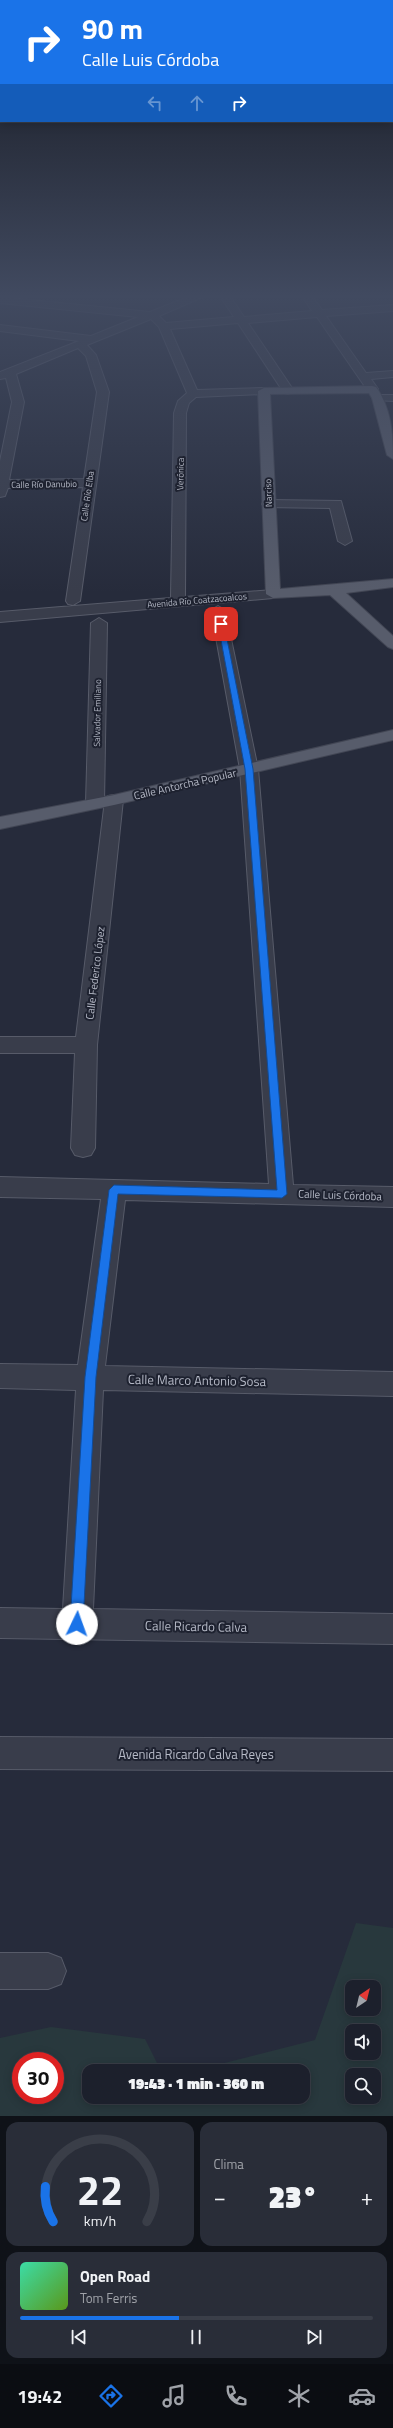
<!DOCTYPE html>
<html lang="es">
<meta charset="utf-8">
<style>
:root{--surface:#1c202c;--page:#292d38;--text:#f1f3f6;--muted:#a0a3a9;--line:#3a3e48;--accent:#1a73e8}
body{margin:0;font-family:"Titillium Web",sans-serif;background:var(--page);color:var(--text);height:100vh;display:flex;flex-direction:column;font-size:15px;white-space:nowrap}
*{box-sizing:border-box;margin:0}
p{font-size:13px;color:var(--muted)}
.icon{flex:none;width:22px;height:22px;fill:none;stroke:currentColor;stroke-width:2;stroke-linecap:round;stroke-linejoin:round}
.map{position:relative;height:2116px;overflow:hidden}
.side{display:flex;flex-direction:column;gap:6px;padding:6px;background:#0f1218;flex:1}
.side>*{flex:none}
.hud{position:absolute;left:0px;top:0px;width:393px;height:122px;box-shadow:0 2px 10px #0003,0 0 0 1px var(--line);background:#1a73e8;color:#fff;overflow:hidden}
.needle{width:26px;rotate:35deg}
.controls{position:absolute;left:345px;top:1980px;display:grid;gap:8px}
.controls a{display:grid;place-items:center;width:36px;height:36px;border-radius:8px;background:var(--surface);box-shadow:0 2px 10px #0003,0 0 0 1px var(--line);font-size:20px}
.speed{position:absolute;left:12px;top:2052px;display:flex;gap:8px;font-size:20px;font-weight:700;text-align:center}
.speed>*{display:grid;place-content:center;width:52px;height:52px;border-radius:50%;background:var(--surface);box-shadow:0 2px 10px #0003,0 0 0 1px var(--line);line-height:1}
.speed .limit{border:6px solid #d22;background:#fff;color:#111}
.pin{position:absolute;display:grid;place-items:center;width:34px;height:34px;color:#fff;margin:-17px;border-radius:8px;box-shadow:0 2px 6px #0006}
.me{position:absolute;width:44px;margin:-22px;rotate:3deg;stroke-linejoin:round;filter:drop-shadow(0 0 3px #0008)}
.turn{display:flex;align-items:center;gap:14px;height:84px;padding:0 16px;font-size:18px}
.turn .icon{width:52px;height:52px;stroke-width:2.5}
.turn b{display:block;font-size:28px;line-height:34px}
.lanes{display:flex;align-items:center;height:38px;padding:0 16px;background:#0003;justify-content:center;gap:20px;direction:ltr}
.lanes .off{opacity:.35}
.big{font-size:30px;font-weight:800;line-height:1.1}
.side .card{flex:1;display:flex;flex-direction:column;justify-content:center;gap:6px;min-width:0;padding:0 14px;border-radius:12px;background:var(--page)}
.side .dial{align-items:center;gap:0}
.dial svg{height:104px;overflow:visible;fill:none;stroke:var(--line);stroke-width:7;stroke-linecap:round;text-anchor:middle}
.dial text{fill:var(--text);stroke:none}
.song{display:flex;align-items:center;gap:12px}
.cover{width:48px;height:48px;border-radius:6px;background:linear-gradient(135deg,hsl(160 70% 55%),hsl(90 70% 35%))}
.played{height:4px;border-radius:2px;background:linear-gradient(90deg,var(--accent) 45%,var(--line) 45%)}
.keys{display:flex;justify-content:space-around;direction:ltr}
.heat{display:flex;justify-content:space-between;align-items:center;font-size:22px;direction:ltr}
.side .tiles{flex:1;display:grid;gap:6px;grid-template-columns:1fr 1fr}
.card:last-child{grid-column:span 2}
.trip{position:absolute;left:82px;top:2064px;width:228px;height:40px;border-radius:12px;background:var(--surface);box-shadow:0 2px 10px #0003,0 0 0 1px var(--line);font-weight:800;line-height:40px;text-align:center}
.menu{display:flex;height:64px;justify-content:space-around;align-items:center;background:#0b0d12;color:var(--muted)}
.menu .icon{width:28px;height:28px}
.menu .current{color:var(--accent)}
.menu b{font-size:18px;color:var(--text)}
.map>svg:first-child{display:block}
</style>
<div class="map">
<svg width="393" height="2116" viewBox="0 0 393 2116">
<rect width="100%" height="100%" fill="#262b3b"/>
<!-- green -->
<path fill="#28383d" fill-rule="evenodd" d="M356,1923L393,1928V2116H0V2038L51,2027L145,2039L161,2071H89V2097H303V2071H193L315,2040ZM352,1987H374V2009H352ZM352,2031H374V2053H352ZM21,2061H55V2095H21ZM352,2075H374V2097H352Z"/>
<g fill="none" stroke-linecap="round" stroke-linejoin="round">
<!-- minor casing -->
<g stroke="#575b69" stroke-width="2">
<g id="minor">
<path d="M190,296H205L159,316L166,323L234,317L220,296H230L244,317L312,311L302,296H312L322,310L393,305V311L326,316L366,373L393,371V377L371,379L378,389L372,392L368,391L317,317L248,323L294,391L288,394L284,393L238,323L170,329L197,390L264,388L270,391L264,394L196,397L189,403L186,413L185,597L273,590L280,594L273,598L0,622V612L171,598L174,413L178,401L187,393L159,327L151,319L87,345L96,355L109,392L80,601L73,605L68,604L66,601L83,487L8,488L5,496L0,497V461L12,402L6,378L0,379V372L79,341L0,331V325L91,336L138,317L0,303V297L150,312ZM78,348L86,356L97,392L84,479L9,480L24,402L16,374Z"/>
<polygon points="378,395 393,395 393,401 374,400 372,398 374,396"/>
<polygon points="269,500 341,501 352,541 345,545 338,541 330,508 264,507 262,504 264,501"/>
<polygon points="218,606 225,610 258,769 293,1185 393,1187 393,1207 125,1200 105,1366 393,1372 393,1396 103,1390 93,1609 393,1614 393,1644 0,1638 0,1608 63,1609 76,1390 0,1388 0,1364 78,1365 101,1199 0,1197 0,1177 269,1184 240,769 211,610"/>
<polygon points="99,618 107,623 104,803 101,807 89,807 86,803 91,623"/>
<polygon points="114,795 120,796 123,800 97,1045 95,1148 91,1155 83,1157 75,1155 71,1148 75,1053 0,1053 0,1037 76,1037 105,800 108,796"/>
<polygon points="0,1737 393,1739 393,1771 0,1769"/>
<polygon points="0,1953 48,1953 61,1958 66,1971 61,1984 48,1989 0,1989"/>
</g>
</g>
<!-- major casing -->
<g stroke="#424654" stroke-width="2">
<g id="major">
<path d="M372,386L376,387C391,408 393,433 393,459L387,455L372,398L369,393L270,394L280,589L393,579V587L346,593L393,636V649L388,647L330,595L273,598L266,594L258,391L264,388Z"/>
<polygon points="393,730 393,740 114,805 0,829 0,817 114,795"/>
</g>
</g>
<!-- minor -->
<use href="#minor" fill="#393d4b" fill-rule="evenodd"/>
<!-- major -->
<use href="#major" fill="#575c6b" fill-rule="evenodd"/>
</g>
<!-- sky -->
<linearGradient id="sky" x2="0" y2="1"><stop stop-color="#151820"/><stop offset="0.5" stop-color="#414a60"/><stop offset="1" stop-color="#414a60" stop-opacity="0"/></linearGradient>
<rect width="393" height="592" fill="url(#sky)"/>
<!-- route -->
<polygon fill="#1a73e8" stroke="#114b97" points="221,622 224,624 253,769 287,1194 282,1198 118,1194 96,1377 83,1624 81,1629 77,1630 72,1629 70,1624 85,1377 109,1190 114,1185 277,1190 245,769 218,624"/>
<g text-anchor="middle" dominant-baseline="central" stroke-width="4" stroke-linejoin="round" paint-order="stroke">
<!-- far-street labels -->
<g font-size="9" fill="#b5b9c6" stroke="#1e2230">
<text transform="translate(180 474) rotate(-89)">Verónica</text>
<text transform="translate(44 484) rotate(-1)">Calle Río Danubio</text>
<text transform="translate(268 493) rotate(-92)">Narciso</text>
<text transform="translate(87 496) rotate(-82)">Calle Río Elba</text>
<text transform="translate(197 600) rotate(-5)">Avenida Río Coatzacoalcos</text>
<text transform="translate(97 713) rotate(-89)">Salvador Emiliano</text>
</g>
<!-- street labels -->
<g font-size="11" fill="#b5b9c6" stroke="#1e2230">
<text transform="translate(185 784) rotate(-13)">Calle Antorcha Popular</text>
<text transform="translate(95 973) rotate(-83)">Calle Federico López</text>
<text transform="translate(340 1195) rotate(2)">Calle Luis Córdoba</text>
</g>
<!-- near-street labels -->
<g font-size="13" fill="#b5b9c6" stroke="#1e2230">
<text transform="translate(197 1380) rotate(1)">Calle Marco Antonio Sosa</text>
<text transform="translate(196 1626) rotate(1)">Calle Ricardo Calva</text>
<text x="196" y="1754">Avenida Ricardo Calva Reyes</text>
</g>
</g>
</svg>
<div class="controls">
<a><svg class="needle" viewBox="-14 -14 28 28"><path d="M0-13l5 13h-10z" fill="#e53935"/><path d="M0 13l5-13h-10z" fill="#a0a3a9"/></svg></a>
<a><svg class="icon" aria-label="sound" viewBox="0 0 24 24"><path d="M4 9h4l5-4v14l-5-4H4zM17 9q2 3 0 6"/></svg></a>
<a><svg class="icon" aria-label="search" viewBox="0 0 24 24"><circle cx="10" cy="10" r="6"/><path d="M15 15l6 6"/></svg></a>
</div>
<div class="speed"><div class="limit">30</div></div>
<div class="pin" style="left:221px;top:624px;background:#d93025"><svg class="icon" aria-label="arrive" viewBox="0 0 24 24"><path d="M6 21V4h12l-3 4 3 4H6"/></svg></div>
<svg class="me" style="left:77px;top:1624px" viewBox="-20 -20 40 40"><circle r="19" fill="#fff"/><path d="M0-13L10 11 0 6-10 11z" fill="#1a73e8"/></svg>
<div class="trip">19:43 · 1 min · 360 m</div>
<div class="hud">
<div class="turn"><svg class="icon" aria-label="right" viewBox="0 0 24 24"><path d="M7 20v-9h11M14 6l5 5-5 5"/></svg><div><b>90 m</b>Calle Luis Córdoba</div></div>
<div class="lanes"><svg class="icon off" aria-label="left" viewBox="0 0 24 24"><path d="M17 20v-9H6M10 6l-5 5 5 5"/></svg><svg class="icon off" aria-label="ahead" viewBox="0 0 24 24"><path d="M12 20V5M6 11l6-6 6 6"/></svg><svg class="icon" aria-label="right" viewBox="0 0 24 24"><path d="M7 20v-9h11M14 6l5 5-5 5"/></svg></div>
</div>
</div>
<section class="side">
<div class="tiles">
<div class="card dial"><svg viewBox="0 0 100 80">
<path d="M14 69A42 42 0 1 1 86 69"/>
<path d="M14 69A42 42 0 0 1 8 42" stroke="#1a73e8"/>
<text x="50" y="56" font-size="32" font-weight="700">22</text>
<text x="50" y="72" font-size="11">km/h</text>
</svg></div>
<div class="card"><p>Clima</p>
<div class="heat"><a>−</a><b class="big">23°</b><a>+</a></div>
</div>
<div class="card">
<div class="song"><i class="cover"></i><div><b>Open Road</b><p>Tom Ferris</p></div></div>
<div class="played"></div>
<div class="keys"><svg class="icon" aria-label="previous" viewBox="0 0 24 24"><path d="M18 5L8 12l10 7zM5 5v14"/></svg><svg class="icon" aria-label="pause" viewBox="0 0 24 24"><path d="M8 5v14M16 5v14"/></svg><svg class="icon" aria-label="next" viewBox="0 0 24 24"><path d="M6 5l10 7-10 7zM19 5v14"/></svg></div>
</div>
</div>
</section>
<nav class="menu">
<b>19:42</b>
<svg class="icon current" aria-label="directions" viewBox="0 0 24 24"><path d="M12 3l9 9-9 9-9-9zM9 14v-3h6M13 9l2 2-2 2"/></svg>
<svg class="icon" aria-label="music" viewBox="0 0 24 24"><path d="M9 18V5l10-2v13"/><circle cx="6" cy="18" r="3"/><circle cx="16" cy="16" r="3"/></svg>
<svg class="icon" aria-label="phone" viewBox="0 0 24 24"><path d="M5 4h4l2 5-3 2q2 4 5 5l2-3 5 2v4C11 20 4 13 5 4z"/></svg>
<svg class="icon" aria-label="climate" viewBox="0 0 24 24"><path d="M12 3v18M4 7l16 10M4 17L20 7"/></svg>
<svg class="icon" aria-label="car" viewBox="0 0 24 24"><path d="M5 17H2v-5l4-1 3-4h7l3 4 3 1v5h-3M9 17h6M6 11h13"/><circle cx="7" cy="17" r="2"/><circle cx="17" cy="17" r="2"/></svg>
</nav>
